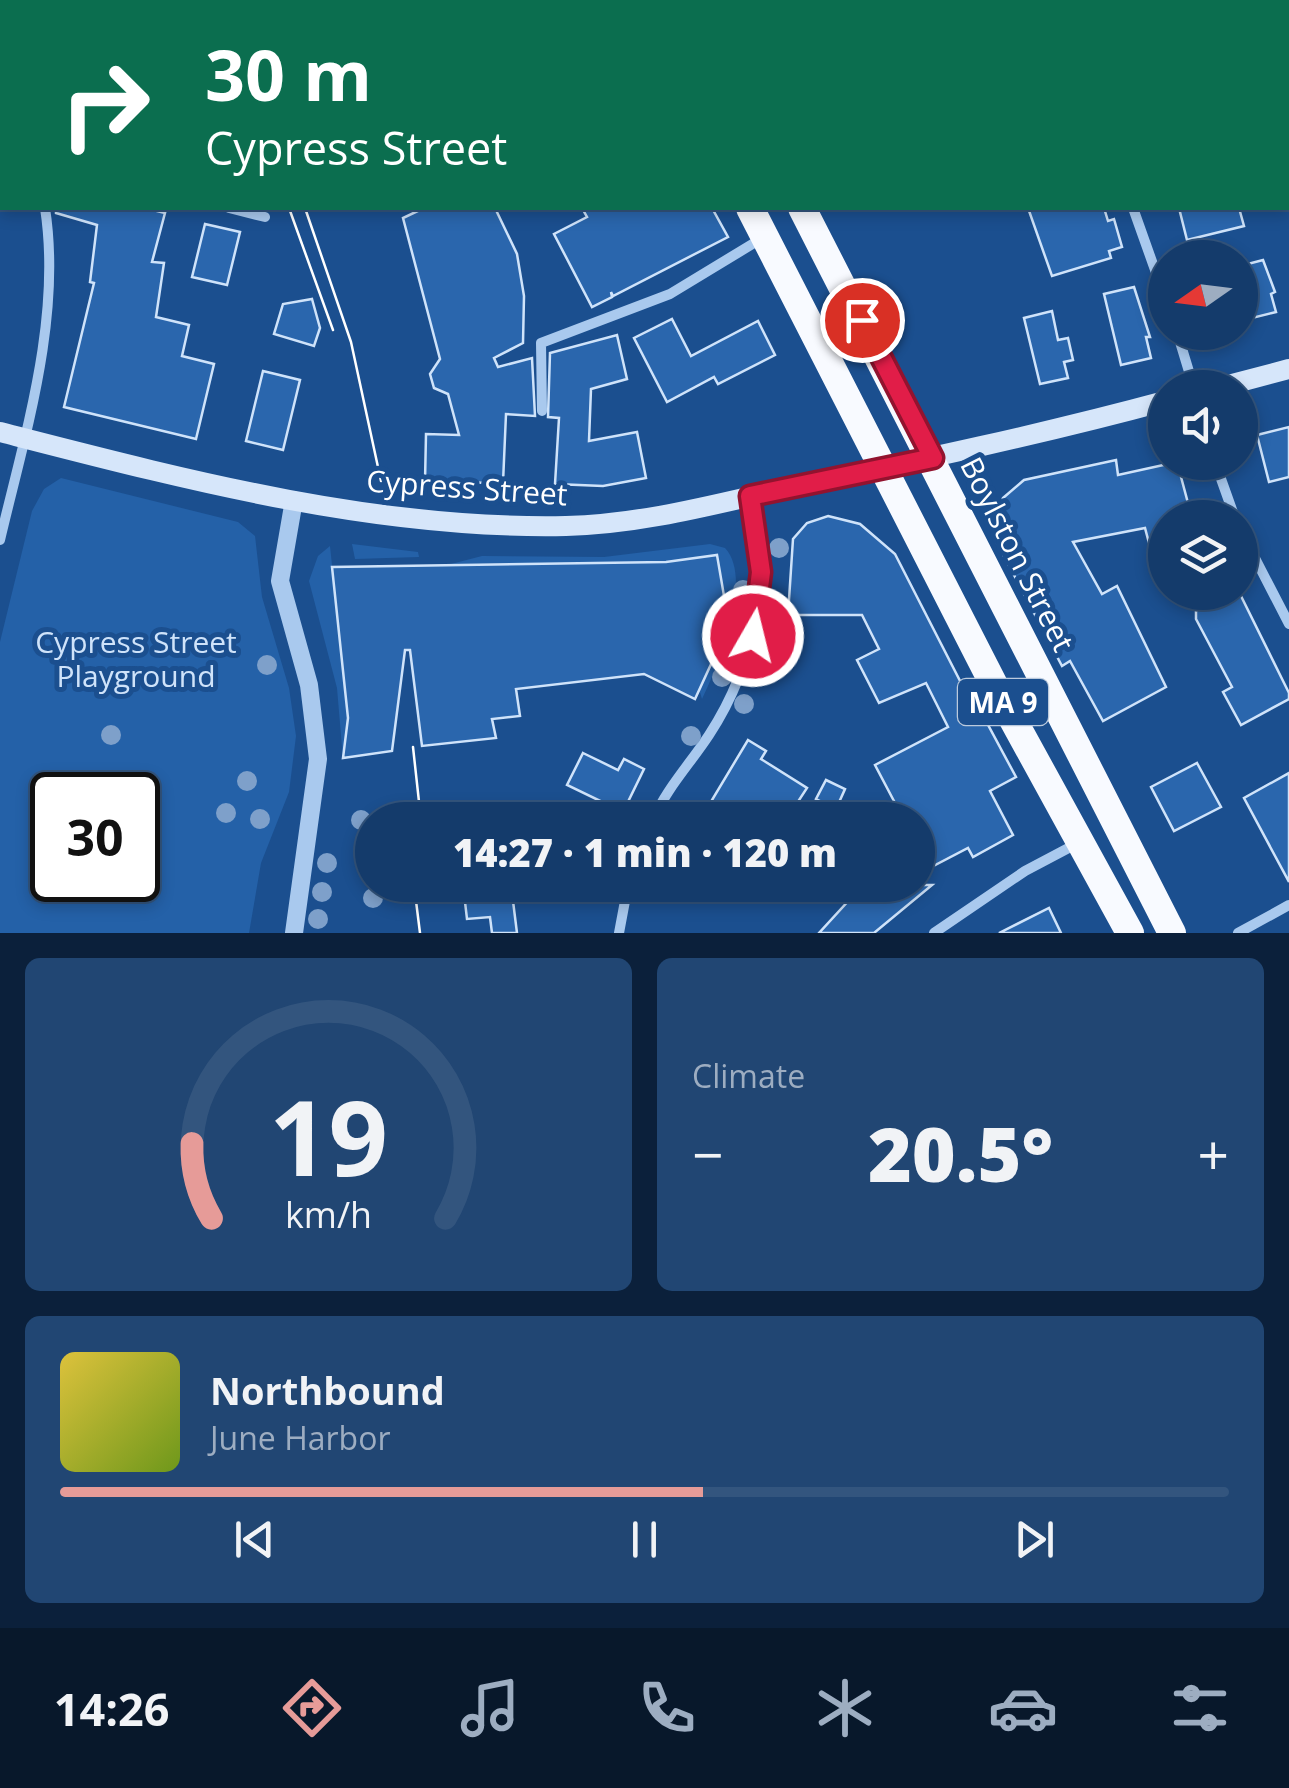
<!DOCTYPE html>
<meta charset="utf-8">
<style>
:root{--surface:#143b6b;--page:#214673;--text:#f1f3f6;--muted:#9dadc1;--line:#33557e;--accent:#e69b98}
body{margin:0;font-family:"Open Sans",sans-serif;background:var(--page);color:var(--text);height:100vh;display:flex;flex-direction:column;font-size:38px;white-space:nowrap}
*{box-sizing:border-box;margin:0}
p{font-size:32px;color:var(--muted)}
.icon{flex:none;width:55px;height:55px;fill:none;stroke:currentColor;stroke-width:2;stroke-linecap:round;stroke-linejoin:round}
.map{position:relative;height:933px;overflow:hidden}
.sheet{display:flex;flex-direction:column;gap:25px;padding:25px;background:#0b203b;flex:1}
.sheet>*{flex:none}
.guide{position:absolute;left:0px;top:0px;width:1290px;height:210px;box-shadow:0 5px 15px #0003,0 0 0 2px var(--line);background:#0b6e4f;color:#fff;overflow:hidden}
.needle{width:65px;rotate:256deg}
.fabs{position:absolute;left:1148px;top:240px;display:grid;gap:20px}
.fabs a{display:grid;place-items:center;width:110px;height:110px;border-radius:50%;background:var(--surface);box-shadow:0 5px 15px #0003,0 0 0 2px var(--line);font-size:50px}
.speed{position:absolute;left:30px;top:772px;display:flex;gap:20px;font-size:50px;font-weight:700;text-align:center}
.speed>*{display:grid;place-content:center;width:130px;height:130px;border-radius:50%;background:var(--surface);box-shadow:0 5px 15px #0003,0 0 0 2px var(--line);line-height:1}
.speed .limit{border:5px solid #111;border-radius:15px;background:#fff;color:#111}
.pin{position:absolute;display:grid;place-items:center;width:85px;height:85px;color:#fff;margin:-42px;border:5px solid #fff;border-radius:50%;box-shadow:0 2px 10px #0007}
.me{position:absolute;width:110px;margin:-55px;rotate:8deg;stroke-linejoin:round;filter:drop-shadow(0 0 8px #0008)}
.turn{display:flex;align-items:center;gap:35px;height:210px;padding:0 40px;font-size:45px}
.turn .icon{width:130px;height:130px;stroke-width:2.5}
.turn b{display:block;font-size:70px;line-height:85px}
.big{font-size:75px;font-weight:800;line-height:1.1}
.sheet .card{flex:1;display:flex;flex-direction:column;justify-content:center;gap:15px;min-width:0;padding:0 35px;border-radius:15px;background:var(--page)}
.sheet .dial{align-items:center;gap:0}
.dial svg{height:260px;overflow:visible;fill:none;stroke:var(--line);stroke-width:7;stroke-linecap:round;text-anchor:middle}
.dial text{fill:var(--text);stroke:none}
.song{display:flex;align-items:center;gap:30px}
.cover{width:120px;height:120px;border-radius:15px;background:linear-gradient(135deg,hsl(50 70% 55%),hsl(80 70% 35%))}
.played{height:10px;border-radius:5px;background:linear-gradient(90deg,var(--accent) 55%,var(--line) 55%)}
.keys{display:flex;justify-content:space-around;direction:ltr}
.heat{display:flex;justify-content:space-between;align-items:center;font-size:55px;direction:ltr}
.sheet .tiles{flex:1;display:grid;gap:25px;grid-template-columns:1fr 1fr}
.card:last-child{grid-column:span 2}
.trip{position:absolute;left:355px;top:802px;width:580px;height:100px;border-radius:50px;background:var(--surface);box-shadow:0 5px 15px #0003,0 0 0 2px var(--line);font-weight:800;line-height:100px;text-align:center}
.tab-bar{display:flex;height:160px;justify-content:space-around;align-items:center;background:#08182b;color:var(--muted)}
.tab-bar .icon{width:70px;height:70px}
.tab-bar .current{color:var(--accent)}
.tab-bar b{font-size:45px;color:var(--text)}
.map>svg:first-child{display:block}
</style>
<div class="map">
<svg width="1289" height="933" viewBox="0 0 1289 933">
<rect width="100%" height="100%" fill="#1b4f8f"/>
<!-- green -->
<g fill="#2461a8" fill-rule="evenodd">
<path d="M61,478L238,522L255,536L262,597L289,688L296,736L289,792L261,863L249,933H0V642L32,511L44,489ZM52,795H138V880H52Z"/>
<polygon points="352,544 418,552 419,557 355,559"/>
<path d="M710,544L725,548C754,579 718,666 702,699L699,689L724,606L716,555L666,562L451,564L482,556L604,557Z"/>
<polygon points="330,546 348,718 343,759 337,688 309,581 318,556"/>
</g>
<!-- building -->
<g fill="#2a66ad" stroke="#cfe3fa" stroke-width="2.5">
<polygon points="56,208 145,208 165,213 152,262 164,263 156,317 189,325 182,356 214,364 196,439 64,407 94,283 90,282 97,225 56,213"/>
<polygon points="424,208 495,208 517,254 524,296 523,343 494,358 498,367 532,358 535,416 506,414 503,483 425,482 426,434 459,435 448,394 434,388 430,374 440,359 403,218"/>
<polygon points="582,208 712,208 728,237 613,296 611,292 612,297 592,307 554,234 587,217"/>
<polygon points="1028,208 1104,208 1108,221 1114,219 1122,247 1109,251 1111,258 1052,276"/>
<polygon points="1179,208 1239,208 1244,226 1187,240"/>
<polygon points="205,224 240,232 227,285 192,277"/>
<polygon points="1263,260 1275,292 1271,294 1276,312 1240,321 1240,266"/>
<polygon points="1134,287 1150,337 1146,337 1151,358 1121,365 1104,294"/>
<polygon points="312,299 320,328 314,346 274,334 283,304"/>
<polygon points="1052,311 1058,340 1068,338 1073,360 1064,362 1068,378 1040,384 1024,318"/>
<polygon points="672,319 691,356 758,321 775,355 718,384 714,377 667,402 634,338"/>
<polygon points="617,335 627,379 591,389 589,441 637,432 646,478 603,486 555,484 559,418 548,417 550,353"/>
<polygon points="263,371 300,380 283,450 246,441"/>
<polygon points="1289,427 1289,477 1269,482 1257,435"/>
<polygon points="1116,460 1118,475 1177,462 1192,518 1165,518 1165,576 1158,577 1145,528 1073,542 1102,594 1117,586 1166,687 1103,721 1070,661 1062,666 996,541 995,523 1003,498 1024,480"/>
<polygon points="828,516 860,524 895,554 976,712 980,710 1016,777 990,791 1013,835 973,857 968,848 918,874 918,820 904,820 875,765 948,727 926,683 879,703 857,660 879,649 862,615 788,615 793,539 807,523"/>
<polygon points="717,555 729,625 695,699 644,674 516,689 520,716 492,719 496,738 422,746 410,650 405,650 392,751 343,758 348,718 332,567 666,562"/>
<polygon points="1230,592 1239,592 1289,693 1289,699 1241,725 1223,692 1232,687 1196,619 1196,611"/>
<polygon points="748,740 766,751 761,759 807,788 786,820 700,820"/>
<polygon points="583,753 618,770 624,759 644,769 623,812 567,785"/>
<polygon points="1197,763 1221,807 1174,831 1151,787"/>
<polygon points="1289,773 1289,882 1244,798"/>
<polygon points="826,780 845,789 836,809 816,799"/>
<polygon points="463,885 511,885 517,933 492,933 490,917 467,919"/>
<polygon points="863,885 932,885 874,933 819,933"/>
<polygon points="1049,908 1061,933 999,933"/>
</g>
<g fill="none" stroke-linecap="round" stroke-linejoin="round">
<!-- minor -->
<g stroke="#a9c9ee" stroke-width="10">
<polyline points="333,0 334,2"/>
<polyline points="544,2 549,0"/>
<polyline points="0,67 2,74"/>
<polyline points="0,150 2,150"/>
<polyline points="229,208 265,217"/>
<polyline points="1133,208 1165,298"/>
<polyline points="1177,332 1194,388"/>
<polyline points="542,411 541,343 670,294 764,237"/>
<polyline points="1215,462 1235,518"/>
<polyline points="1240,529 1289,624"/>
<path d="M0,540C25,434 62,318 45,208"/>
<path d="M653,820C666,789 690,764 709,735C758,660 767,583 751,497"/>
<polyline points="619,933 628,885"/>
<polyline points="934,933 1025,871 1078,843"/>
<polyline points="1238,933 1289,905"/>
</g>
<!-- tertiary -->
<polyline stroke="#a9c9ee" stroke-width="18" points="294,500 280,581 309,685 318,759 294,933"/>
<!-- secondary -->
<g stroke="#d6e6fa" stroke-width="20">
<polyline points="1217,388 1289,369"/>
<path d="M0,432C183,479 375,530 566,526C645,524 719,503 796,486C920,460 1043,434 1165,401"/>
</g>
<!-- trunk -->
<g stroke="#f8faff" stroke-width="28">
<polyline points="647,0 648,2"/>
<polyline points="689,0 690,2"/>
<polyline points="750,208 994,685 1130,933"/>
<polyline points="802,208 1172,933"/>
</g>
<!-- tram -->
<g stroke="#fff" stroke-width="2.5">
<polyline points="211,0 213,2"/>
<polyline points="289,208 333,330"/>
<polyline points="305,208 351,342 381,481"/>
<polyline points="413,747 421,820"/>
<polyline points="414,885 420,933"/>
</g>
</g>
<!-- trees -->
<g fill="#7ea0ca">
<circle cx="779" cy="548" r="10"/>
<circle cx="743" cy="590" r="10"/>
<circle cx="737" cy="634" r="10"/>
<circle cx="267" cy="665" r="10"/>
<circle cx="722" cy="677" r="10"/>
<circle cx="744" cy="704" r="10"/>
<circle cx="111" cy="735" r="10"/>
<circle cx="691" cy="736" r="10"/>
<circle cx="247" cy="781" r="10"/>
<circle cx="149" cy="802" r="10"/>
<circle cx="226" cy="813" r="10"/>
<circle cx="260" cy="819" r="10"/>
<circle cx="361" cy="820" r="10"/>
<circle cx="327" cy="863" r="10"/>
<circle cx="322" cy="892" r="10"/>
<circle cx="373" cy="898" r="10"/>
<circle cx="318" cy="919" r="10"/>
</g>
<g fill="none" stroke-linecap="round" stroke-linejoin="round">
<!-- route casing -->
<g stroke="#92132f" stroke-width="25">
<polyline id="route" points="753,636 761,572 750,496 933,458 862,320"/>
</g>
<!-- route -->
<use href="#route" stroke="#e11d48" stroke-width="18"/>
</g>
<g text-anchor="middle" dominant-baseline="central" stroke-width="10" stroke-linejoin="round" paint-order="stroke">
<!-- shield labels -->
<rect fill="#1b4f8f" stroke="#bbcadd" stroke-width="2.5" x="958" y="679" width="90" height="46" rx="8"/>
<g font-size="28" font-weight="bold" fill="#fff">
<text x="1003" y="702">MA 9</text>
</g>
<!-- street labels -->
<g font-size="30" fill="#fff" stroke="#1b4f8f">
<text transform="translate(467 487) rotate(4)">Cypress Street</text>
<text transform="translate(1018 554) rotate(63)">Boylston Street</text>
</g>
<!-- park labels -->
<g font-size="30" fill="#cfe3fa" stroke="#1b4f8f">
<text x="136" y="641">Cypress Street<tspan x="136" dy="34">Playground</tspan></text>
</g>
</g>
</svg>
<div class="fabs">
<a><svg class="needle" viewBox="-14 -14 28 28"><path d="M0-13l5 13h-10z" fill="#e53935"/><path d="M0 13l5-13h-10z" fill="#9dadc1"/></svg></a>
<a><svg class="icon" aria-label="sound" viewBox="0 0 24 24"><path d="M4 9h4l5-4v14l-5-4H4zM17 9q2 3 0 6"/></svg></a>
<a><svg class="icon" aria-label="layers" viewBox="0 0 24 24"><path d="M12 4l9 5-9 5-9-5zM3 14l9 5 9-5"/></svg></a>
</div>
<div class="speed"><div class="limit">30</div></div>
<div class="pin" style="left:862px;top:320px;background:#d93025"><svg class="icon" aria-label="arrive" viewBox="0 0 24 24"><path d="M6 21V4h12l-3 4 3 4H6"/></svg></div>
<svg class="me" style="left:753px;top:636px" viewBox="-20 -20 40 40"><circle r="17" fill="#e11d48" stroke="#fff" stroke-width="3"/><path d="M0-11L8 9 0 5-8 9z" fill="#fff"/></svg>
<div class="trip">14:27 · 1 min · 120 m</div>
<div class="guide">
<div class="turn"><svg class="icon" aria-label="right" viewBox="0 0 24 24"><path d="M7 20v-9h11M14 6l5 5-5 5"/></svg><div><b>30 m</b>Cypress Street</div></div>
</div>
</div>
<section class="sheet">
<div class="tiles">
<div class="card dial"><svg viewBox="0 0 100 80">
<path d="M14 69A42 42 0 1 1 86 69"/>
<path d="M14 69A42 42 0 0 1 8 46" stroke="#e69b98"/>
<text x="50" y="56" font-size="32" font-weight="700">19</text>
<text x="50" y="72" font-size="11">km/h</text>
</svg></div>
<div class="card"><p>Climate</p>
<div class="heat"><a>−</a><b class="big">20.5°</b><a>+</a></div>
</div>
<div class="card">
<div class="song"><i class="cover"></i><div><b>Northbound</b><p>June Harbor</p></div></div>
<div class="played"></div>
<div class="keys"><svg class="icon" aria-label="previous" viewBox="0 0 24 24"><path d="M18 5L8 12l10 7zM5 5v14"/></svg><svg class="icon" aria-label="pause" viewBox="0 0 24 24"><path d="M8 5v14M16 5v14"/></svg><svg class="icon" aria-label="next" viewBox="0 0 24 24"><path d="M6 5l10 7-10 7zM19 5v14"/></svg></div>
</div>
</div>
</section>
<nav class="tab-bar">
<b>14:26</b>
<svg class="icon current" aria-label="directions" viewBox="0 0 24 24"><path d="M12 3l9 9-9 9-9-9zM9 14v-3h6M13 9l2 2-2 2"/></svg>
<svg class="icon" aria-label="music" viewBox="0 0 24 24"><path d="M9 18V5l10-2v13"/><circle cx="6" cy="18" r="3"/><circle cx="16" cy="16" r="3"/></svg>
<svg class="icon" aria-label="phone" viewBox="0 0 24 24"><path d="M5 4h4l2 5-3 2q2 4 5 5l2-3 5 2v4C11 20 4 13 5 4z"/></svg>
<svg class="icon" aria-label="climate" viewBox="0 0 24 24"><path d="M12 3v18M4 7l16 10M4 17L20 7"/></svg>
<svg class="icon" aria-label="car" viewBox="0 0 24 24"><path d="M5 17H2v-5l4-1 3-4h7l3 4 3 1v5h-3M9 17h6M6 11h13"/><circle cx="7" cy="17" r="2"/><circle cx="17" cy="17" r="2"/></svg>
<svg class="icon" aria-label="filters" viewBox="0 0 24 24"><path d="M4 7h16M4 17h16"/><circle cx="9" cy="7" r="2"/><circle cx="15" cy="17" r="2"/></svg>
</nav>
